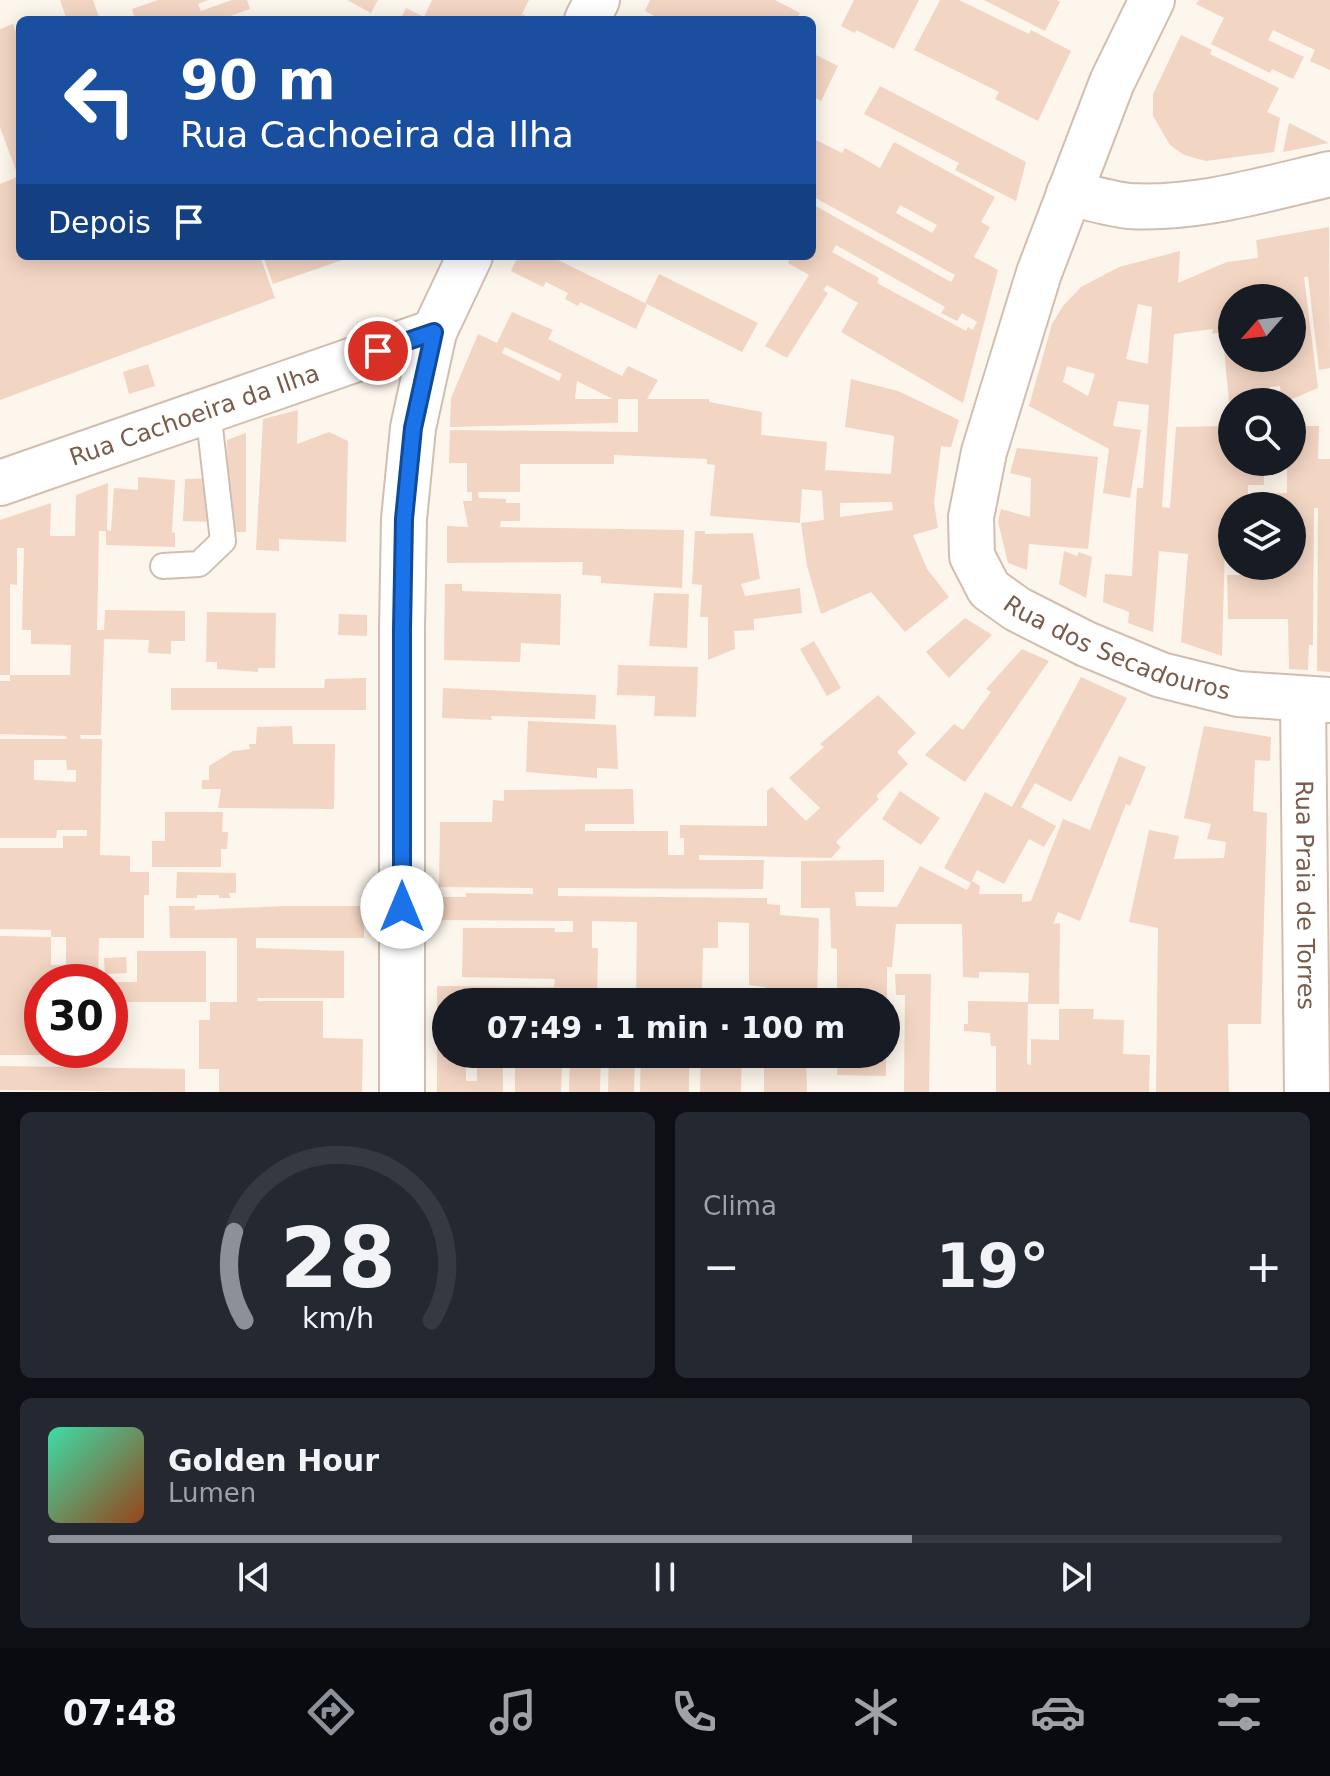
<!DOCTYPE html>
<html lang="pt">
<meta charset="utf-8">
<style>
:root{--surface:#171b24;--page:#242831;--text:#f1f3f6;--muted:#9ea1a6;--line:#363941;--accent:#8c9099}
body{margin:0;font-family:"DejaVu Sans",sans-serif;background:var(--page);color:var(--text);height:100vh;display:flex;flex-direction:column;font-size:30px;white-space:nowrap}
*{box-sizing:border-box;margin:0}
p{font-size:26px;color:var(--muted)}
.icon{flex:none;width:44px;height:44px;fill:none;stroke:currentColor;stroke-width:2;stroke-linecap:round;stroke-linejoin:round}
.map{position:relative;height:1092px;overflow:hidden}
.sheet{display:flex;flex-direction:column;gap:20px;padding:20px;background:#0d0f14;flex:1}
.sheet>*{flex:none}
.banner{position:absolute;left:16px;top:16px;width:800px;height:244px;border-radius:12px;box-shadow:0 4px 20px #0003;background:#1a4fa0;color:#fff;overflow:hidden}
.needle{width:52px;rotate:242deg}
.controls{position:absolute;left:1218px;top:284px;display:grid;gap:16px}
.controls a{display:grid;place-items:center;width:88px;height:88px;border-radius:50%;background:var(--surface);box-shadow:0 4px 20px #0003;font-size:40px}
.speed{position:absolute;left:24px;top:964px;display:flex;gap:16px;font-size:40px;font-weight:700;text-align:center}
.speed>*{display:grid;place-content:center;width:104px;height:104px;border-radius:50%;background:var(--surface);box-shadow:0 4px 20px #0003;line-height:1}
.speed .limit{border:12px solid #d22;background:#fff;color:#111}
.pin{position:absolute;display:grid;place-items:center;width:68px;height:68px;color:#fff;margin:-34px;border:4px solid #fff;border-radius:50%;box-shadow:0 2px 8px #0007}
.me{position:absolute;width:88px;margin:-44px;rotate:0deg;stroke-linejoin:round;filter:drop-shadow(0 0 6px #0008)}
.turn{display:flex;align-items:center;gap:28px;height:168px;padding:0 32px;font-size:36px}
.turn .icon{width:104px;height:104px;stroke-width:2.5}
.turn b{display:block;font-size:56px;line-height:68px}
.then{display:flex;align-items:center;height:76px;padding:0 32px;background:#0003;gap:16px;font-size:30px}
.big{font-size:60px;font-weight:600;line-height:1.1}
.sheet .tile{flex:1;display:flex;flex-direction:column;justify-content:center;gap:12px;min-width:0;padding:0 28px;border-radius:12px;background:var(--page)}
.sheet .dial{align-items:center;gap:0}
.dial svg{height:208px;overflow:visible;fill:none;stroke:var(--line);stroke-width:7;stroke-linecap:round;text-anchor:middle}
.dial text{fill:var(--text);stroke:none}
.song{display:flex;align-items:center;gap:24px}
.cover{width:96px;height:96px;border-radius:12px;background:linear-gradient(135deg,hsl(160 70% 55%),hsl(20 70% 35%))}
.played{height:8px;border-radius:4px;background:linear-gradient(90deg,var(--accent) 70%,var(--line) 70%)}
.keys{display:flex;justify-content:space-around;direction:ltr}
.heat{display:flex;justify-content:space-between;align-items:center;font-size:44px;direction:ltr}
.sheet .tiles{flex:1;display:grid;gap:20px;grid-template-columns:1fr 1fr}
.tile:last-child{grid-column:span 2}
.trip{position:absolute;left:432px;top:988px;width:468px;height:80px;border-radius:40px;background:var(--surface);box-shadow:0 4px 20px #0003;font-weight:600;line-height:80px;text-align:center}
.menu{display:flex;height:128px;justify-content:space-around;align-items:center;background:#090b0e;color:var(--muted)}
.menu .icon{width:56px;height:56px}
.menu .on{color:var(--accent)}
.menu b{font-size:36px;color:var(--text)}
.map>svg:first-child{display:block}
</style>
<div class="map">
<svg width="1330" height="1092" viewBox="0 0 1330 1092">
<rect width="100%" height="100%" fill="#fdf6ec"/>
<!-- building -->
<g fill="#f3d5c3" fill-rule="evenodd">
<polygon points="60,0 93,0 100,20 67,20"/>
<polygon points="158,0 208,0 198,4 201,11 232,0 247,0 250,9 219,20 135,20 132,9"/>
<polygon points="347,0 378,0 371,13"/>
<polygon points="432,0 529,0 522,14 533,20 400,20 406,8 424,17"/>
<polygon points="650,0 775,0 800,13 796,20 686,20 681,18 662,20 645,11"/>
<polygon points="854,0 919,0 894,49 856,30 855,33 841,26"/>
<polygon points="940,0 959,0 1029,34 1031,30 1071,51 1038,121 995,99 999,92 914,50"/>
<polygon points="984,0 1057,0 1060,2 1045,31"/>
<polygon points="1199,0 1330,0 1330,70 1310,61 1315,50 1273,30 1268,40 1304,57 1293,79 1272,69 1270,73 1211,44 1224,18 1196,4"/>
<polygon points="13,24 20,43 20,172 17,173 0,127 0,29"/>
<polygon points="1181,35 1212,50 1210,54 1279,88 1267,112 1280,118 1274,152 1206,161 1184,155 1170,145 1153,116 1153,94"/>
<polygon points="812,53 838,66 821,101 812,96"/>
<polygon points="880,86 1026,162 1016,201 955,170 959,163 864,114"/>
<polygon points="1289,123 1329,143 1283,152"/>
<path d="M812,138L842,153L845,148L880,168L894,142L995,197L981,222L990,227L974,257L998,270L963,403L841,332L858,303L827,285L823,290L828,293L787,358L765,346L809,275L788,263L791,256H812V204L951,282L955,275L812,196ZM900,205L937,225L932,233L896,213ZM836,245L945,307L941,313L957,321L962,313L977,322L973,330L968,327L966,331L877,283L879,278L832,252Z"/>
<polygon points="20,176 20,256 260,256 275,298 0,400 0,184"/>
<path d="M1329,227L1330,368L1319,370L1308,277H1304L1318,388L1285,402H1282L1280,386L1270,387L1271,400L1229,402L1224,349L1232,348V358H1292V298H1232V330L1212,334L1213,329L1174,334L1162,507L1170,508L1176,427L1227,426V441H1232V462H1264V485H1248V506H1232V544H1225L1222,656L1181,642L1188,554L1159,551L1153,632L1128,623L1129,612L1103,602L1105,574L1132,576L1137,488H1143L1149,405L1118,401L1113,426L1141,430L1130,498L1103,493L1109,449L1029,406L1052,324L1063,306L1081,287L1119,267L1180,251L1178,283L1227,262L1258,258L1256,240ZM1138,304L1152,307L1148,364L1126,359ZM1067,366L1095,374L1088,396L1063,382Z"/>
<polygon points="263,256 354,256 273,284"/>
<polygon points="518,256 550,256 645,303 659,274 758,323 742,352 645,303 647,305 636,329 580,302 578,306 565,299 568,293 546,282 543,287 511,271"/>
<path d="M512,312L553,330L548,339L622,376L628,366L658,380L647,399H709V402L762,412L761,435L827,442L825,470L891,474L894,436L845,427L851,379L898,391L959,420L951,447L941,446L934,503L938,528L913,535L927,569L949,597L905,632L871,592L821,614L807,566L801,523L824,520L822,491L802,489L800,523L710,516L715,465L707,464V459L614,455V464H520V492H478L479,498L506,499V503H520V521H501L500,527L684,530L682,588L601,583V576L582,575L583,562L447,563V526L468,527L463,501H472V492H467V463H449L450,430L638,432V399H618V423L450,427L451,398L478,334L497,343ZM505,347L562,374L559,381L502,353ZM577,381L613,399H575ZM892,502L893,510L840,517V503Z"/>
<polygon points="148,364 155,386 129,394 123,372"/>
<polygon points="298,410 297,444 329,432 348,441 346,542 279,539 279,551 256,550 263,419"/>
<polygon points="1292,426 1319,426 1318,459 1330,459 1330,672 1317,671 1318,508 1314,508 1313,645 1309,645 1308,670 1289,669 1288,619 1228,619 1227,575 1256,575 1256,566 1292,566 1292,506 1255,506 1255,494 1287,493 1287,462 1292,462"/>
<polygon points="246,433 246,532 213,532 215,522 183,521 185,479 228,478 227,440"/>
<polygon points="1017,448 1098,457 1088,549 1029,544 1027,570 1008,563 998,522 1001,509 1030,517 1031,478 1010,473"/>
<path d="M138,477L175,480L172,532L175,533V547L106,545V531H99L97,630H104L105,610L185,611V641H171V654L148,653L149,640L104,639L101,735H80L81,739H102L100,855L130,856V872H149V895H144V938H99L98,982H42V1050H47V1055H0V936L51,937V965H66V937H51V930L0,929V848H63V836H87V830H57L56,838H0V739H67L66,736L0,734V681H10V675H0V520L51,503L50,536H75L76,495L108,483L107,530L111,531L114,488L138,490ZM17,548H24L22,630H31V644L71,645L70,675H10V584L17,585ZM34,760H66L67,770H76V782L34,780Z"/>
<polygon points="695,531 705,531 705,534 753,533 760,579 741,584 745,596 800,588 802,613 754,619 754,630 734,631 735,649 708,660 708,617 700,617 702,585 692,584"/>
<polygon points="1064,551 1077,556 1079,552 1092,557 1086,598 1059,584"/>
<polygon points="445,584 462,584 462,591 561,594 560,645 521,643 520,662 444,660"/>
<polygon points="654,593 689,594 687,648 649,646"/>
<polygon points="207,612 276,613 275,668 258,668 258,672 217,669 217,662 206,662"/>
<polygon points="339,614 367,615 367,636 338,635"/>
<polygon points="965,618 992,635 949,678 926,652"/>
<polygon points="814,641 841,688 827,696 800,649"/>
<polygon points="1022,649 1049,661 965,782 925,755 954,724 963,730 991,692 986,689"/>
<polygon points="618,665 698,667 696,717 654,716 655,696 617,695"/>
<polygon points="1081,677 1127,698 1071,802 1035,783 1021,807 1056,826 1044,847 1029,839 1004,884 977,870 971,883 944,868 985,792 1012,807"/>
<polygon points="366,678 366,710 171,710 171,688 324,688 325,679"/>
<polygon points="443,688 596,695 595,719 491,716 492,720 442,718"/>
<polygon points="878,695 916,733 897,752 908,764 876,796 879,799 836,842 841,847 831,858 699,855 699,860 764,860 763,889 558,888 558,896 767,898 767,904 780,905 780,915 819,918 817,1002 765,1002 765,987 749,985 749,923 718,922 718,948 703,948 702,988 743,989 743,1002 702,1002 702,996 674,995 668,995 668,1002 636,1002 637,922 592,921 592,948 598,948 597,1002 446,1002 446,1015 437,1015 437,986 554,987 555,979 462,977 463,928 555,928 554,932 573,932 573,921 438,920 439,897 466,897 466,893 533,894 533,888 439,887 440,822 492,822 493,800 504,801 504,790 633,789 634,824 585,824 585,831 668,831 668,855 684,855 684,838 680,838 680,825 767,826 767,791 772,787 806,821 820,808 789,778 824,747 820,744"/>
<polygon points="528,721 616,725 618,769 597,768 597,778 526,772"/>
<polygon points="292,726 293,744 335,744 334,809 218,808 221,789 202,789 202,780 209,780 209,766 233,751 250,749 249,744 256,744 257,727"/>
<polygon points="1204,726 1271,737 1270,761 1255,760 1253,811 1267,813 1261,1024 1228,1024 1229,1092 1156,1092 1158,928 1129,922 1149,830 1179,836 1174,859 1224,858 1226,842 1207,839 1211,824 1184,818"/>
<polygon points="1119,756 1146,767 1130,806 1126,804 1080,921 1058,912 1053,924 1060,923 1059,1004 1028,1004 1027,1064 1031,1065 1031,1039 1059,1040 1059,1009 1094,1009 1093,1019 1124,1020 1123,1054 1150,1055 1149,1092 996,1092 996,1046 991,1046 990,1033 964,1031 964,1024 968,1024 968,1001 1028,1002 1029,973 979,972 979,978 963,977 962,924 896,924 892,967 887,967 887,1002 837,1001 837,949 831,948 830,908 801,908 801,861 884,860 884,892 855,892 856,906 897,907 920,866 967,890 972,881 980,886 979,894 1022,894 1022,902 1031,901 1063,819 1090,830"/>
<polygon points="900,791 940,818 921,845 882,819"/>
<polygon points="165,812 223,812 222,832 228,832 227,849 221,849 221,867 152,867 152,841 165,841"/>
<polygon points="177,872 236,873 236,893 229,893 230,898 219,898 219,895 197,895 197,898 176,898"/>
<polygon points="169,906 195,906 194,910 286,906 364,906 364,938 256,938 256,948 344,951 344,998 258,998 257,1001 323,1001 323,1038 363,1039 362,1092 219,1092 219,1069 199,1069 199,1020 210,1020 210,1002 237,1002 237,938 170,938"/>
<polygon points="137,951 206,951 206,1002 110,1002 110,982 137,982"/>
<polygon points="126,957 127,973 105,974 104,958"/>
<polygon points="895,974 931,974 929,1092 904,1092 905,995 896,995"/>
<polygon points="437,1046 446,1046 446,1054 466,1054 466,1081 477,1081 477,1054 503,1054 503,1092 437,1092"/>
<polygon points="570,1054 601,1054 600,1092 569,1092"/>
<polygon points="609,1054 635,1054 634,1092 608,1092"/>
<polygon points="641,1054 689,1054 689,1092 640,1092"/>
<polygon points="701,1054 742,1054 741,1092 700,1092"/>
<polygon points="764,1054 806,1054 807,1092 764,1092"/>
<polygon points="838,1054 886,1054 886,1076 837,1075"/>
<polygon points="515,1062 562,1063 561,1092 515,1092"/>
<polygon points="0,1066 185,1069 185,1092 0,1090"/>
</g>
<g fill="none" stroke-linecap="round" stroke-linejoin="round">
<!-- service casing -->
<g stroke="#d1beb0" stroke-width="28">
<polyline id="service" points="163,566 199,564 223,541 208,410"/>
</g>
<!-- minor casing -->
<g stroke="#d1beb0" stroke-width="48">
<g id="minor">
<path id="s1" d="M1152,0L1112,82L1039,273L984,452L971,517L972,556L989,589L1017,609L1086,644L1161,675L1238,694L1330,700"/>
<path d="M1069,193C1088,197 1109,204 1129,206C1197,210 1265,189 1330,174"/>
<path id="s2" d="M1303,699L1307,1092"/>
<polyline points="402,1092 402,629 404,519 413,428 434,332"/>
</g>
</g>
<!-- tertiary casing -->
<g stroke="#d1beb0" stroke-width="48">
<g id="tertiary">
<polyline points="587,20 597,0"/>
<path id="s3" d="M0,483L434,332L470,256"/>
</g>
</g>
<!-- service -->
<use href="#service" stroke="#fff" stroke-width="24"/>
<!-- minor -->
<use href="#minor" stroke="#fff" stroke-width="44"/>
<!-- tertiary -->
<use href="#tertiary" stroke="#fff" stroke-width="44"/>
</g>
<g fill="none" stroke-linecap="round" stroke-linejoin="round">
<!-- route casing -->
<g stroke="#114b97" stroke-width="20">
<polyline id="route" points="378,351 434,332 413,428 404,519 402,629 402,907"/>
</g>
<!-- route -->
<use href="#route" stroke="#1a73e8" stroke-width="14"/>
</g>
<g text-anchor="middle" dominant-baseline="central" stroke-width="7" stroke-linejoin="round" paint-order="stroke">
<!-- street labels -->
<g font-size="24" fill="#7a5c4d" stroke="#fffaf3">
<text stroke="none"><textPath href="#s3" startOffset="206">Rua Cachoeira da Ilha</textPath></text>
<text stroke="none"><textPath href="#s1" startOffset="768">Rua dos Secadouros</textPath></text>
<text stroke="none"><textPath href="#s2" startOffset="196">Rua Praia de Torres</textPath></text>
</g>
</g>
</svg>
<div class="controls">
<a><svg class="needle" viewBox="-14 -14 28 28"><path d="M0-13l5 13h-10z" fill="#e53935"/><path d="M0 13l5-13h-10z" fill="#9ea1a6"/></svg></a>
<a><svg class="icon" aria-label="search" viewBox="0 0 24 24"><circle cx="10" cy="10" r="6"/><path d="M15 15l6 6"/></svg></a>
<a><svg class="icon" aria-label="layers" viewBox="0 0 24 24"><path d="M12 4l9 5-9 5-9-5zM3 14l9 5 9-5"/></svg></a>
</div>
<div class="speed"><div class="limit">30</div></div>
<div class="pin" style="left:378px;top:351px;background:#d93025"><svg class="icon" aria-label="arrive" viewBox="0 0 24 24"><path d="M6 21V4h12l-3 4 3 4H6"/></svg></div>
<svg class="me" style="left:402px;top:907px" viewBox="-20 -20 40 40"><circle r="19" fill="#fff"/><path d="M0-13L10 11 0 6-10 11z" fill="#1a73e8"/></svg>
<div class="trip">07:49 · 1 min · 100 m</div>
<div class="banner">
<div class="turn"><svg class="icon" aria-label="left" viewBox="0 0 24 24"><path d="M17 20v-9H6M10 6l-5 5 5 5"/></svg><div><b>90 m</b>Rua Cachoeira da Ilha</div></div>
<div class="then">Depois<svg class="icon" aria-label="arrive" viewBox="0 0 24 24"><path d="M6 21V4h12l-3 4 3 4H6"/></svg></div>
</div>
</div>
<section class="sheet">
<div class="tiles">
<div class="tile dial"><svg viewBox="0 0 100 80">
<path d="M14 69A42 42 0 1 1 86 69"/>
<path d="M14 69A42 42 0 0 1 10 35" stroke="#8c9099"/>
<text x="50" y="56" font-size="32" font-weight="700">28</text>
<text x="50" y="72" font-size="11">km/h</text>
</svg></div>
<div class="tile"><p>Clima</p>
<div class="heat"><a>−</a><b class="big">19°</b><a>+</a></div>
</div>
<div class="tile">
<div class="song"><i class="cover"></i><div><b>Golden Hour</b><p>Lumen</p></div></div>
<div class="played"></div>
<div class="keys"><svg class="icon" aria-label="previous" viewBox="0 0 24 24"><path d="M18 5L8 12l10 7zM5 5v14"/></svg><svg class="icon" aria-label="pause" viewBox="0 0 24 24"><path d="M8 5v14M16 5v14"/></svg><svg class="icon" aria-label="next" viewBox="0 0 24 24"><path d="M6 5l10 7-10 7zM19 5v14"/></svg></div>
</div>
</div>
</section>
<nav class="menu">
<b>07:48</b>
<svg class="icon on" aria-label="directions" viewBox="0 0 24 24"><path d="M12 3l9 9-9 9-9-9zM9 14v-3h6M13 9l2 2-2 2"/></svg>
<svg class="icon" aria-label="music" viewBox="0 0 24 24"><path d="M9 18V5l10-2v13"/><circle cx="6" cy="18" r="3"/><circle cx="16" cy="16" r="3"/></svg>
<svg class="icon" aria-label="phone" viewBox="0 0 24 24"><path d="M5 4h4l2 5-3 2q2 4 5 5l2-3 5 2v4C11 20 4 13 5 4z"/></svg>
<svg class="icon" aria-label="climate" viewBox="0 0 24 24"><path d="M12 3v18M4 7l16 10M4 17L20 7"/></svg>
<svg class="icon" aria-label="car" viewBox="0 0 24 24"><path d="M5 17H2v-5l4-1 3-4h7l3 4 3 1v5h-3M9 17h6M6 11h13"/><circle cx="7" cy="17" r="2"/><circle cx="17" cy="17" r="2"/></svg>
<svg class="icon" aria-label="filters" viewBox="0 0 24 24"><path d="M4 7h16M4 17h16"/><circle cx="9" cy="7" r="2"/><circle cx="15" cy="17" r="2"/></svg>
</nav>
